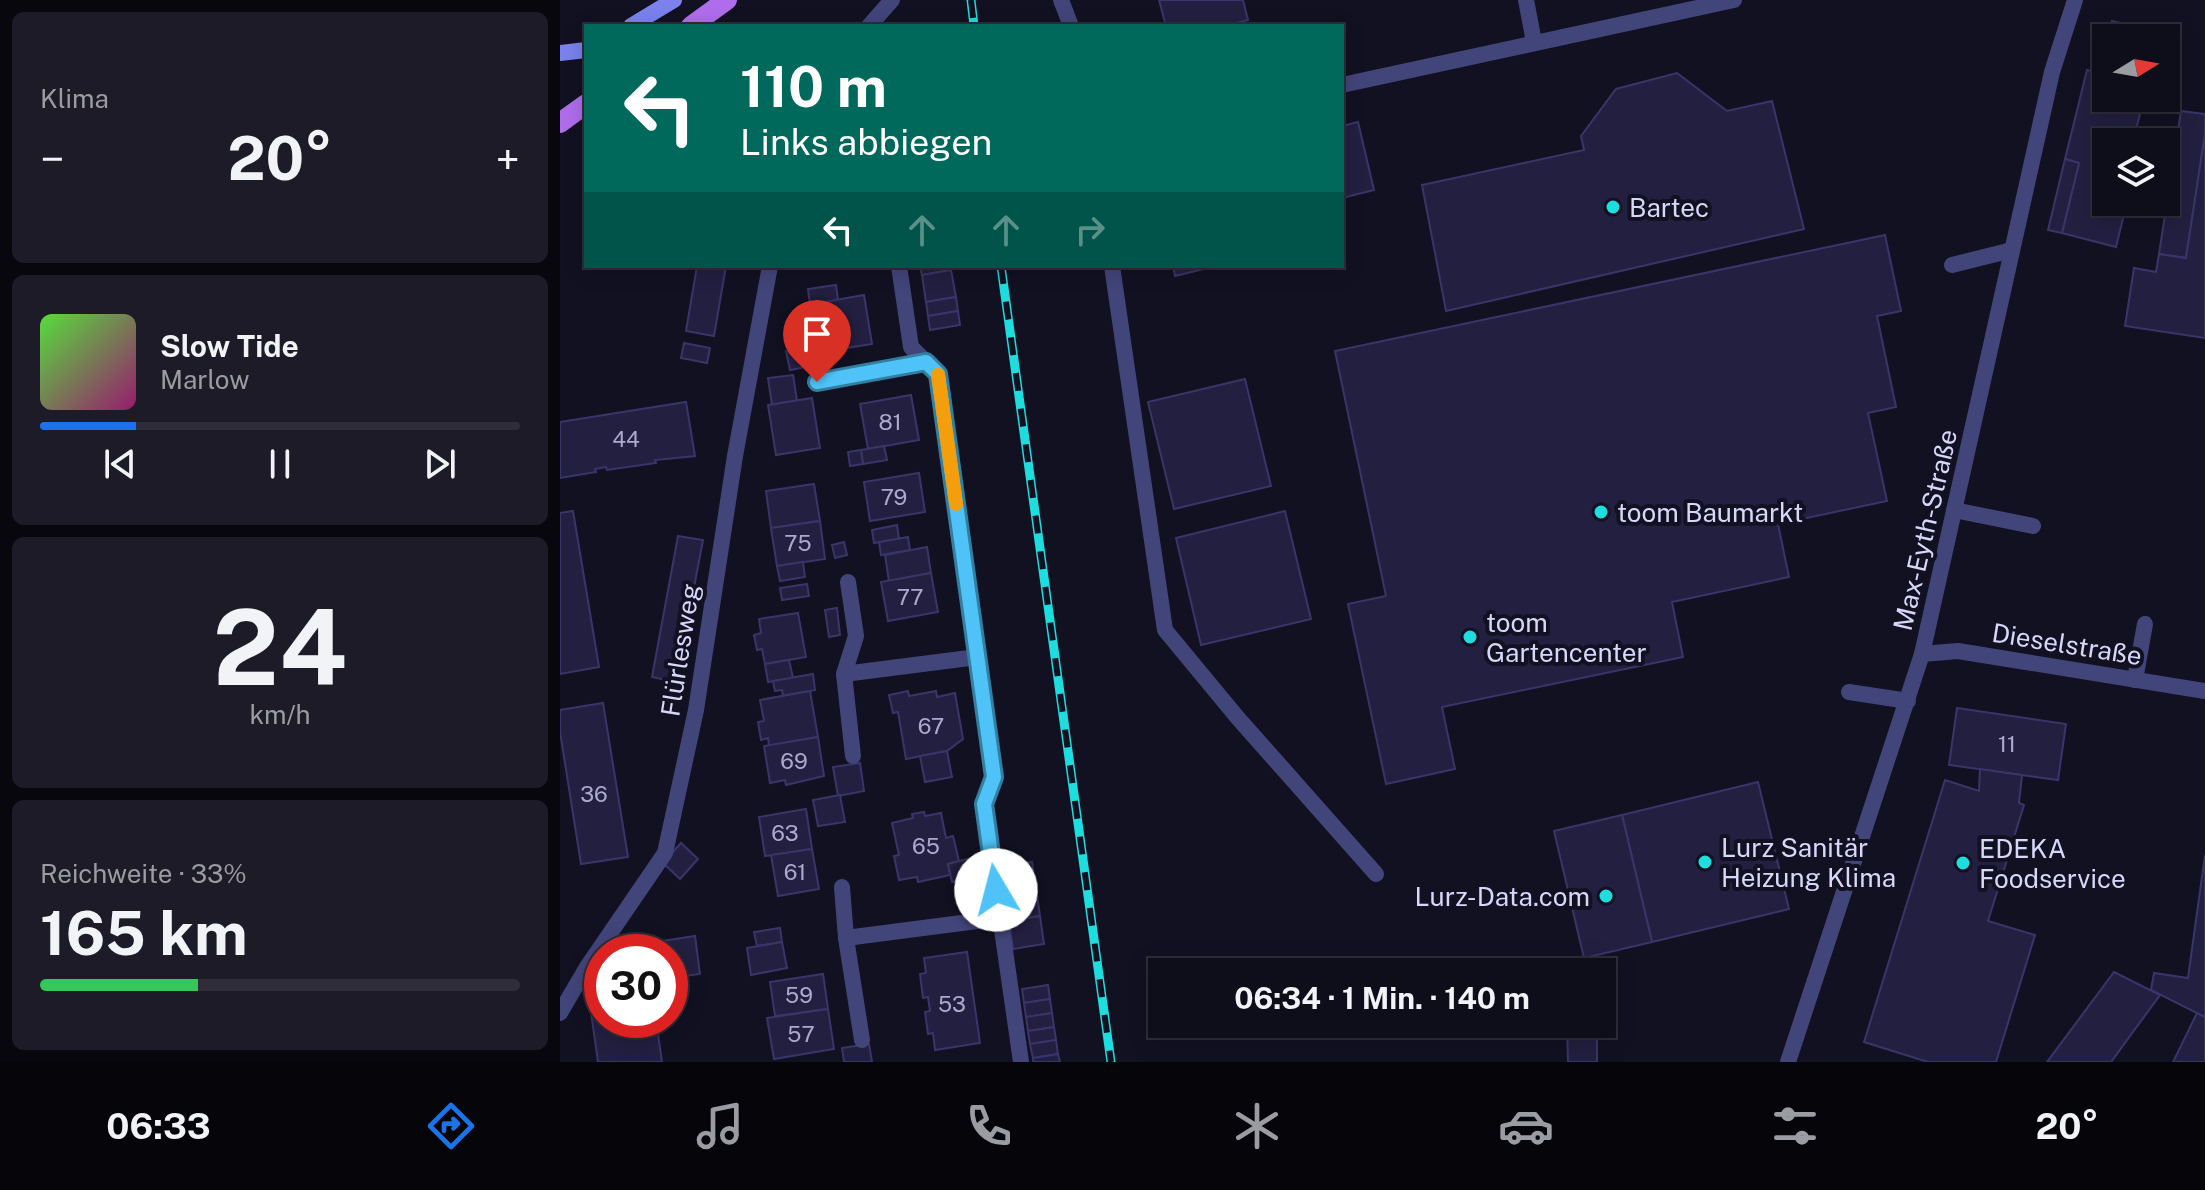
<!DOCTYPE html>
<html lang="de">
<meta charset="utf-8">
<style>
:root{--surface:#0e0d1a;--page:#1c1b27;--text:#f1f3f6;--muted:#9b9ca2;--line:#2e2d39;--accent:#1a73e8}
body{margin:0;font-family:"Public Sans",sans-serif;background:var(--page);color:var(--text);height:100vh;display:flex;flex-direction:column;font-size:30px;white-space:nowrap}
*{box-sizing:border-box;margin:0}
p{font-size:26px;color:var(--muted)}
.icon{flex:none;width:44px;height:44px;fill:none;stroke:currentColor;stroke-width:2;stroke-linecap:round;stroke-linejoin:round}
.map{position:relative;flex:1;overflow:hidden}
.drawer{display:flex;flex-direction:column;gap:12px;padding:12px;background:#08070e;width:560px}
.drawer>*{flex:none}
.banner{position:absolute;left:24px;top:24px;width:760px;height:244px;border-radius:0px;box-shadow:0 4px 20px #0003,0 0 0 2px var(--line);background:#00695c;color:#fff;overflow:hidden}
.needle{width:52px;rotate:79deg}
.controls{position:absolute;left:1532px;top:24px;display:grid;gap:16px}
.controls a{display:grid;place-items:center;width:88px;height:88px;border-radius:0px;background:var(--surface);box-shadow:0 4px 20px #0003,0 0 0 2px var(--line);font-size:40px}
.speed{position:absolute;left:24px;top:934px;display:flex;gap:16px;font-size:40px;font-weight:700;text-align:center}
.speed>*{display:grid;place-content:center;width:104px;height:104px;border-radius:50%;background:var(--surface);box-shadow:0 4px 20px #0003,0 0 0 2px var(--line);line-height:1}
.speed .limit{border:12px solid #d22;background:#fff;color:#111}
.pin{position:absolute;display:grid;place-items:center;width:68px;height:68px;color:#fff;margin:-82px -34px;border-radius:50% 50% 50% 0;rotate:-45deg;box-shadow:0 0 8px #0007}
.pin .icon{rotate:45deg}
.me{position:absolute;width:88px;margin:-44px;rotate:352deg;stroke-linejoin:round;filter:drop-shadow(0 0 6px #0008)}
.turn{display:flex;align-items:center;gap:28px;height:168px;padding:0 24px;font-size:36px}
.turn .icon{width:104px;height:104px;stroke-width:2.5}
.turn b{display:block;font-size:56px;line-height:68px}
.lanes{display:flex;align-items:center;height:76px;padding:0 24px;background:#0003;justify-content:center;gap:40px;direction:ltr}
.lanes .off{opacity:.35}
.big{font-size:60px;font-weight:700;line-height:1.1}
.drawer .card{flex:1;display:flex;flex-direction:column;justify-content:center;gap:12px;min-width:0;padding:0 28px;border-radius:12px;background:var(--page)}
.drawer .dial{align-items:center;gap:0}
.dial b{font-size:104px;line-height:1}
.song{display:flex;align-items:center;gap:24px}
.cover{width:96px;height:96px;border-radius:12px;background:linear-gradient(135deg,hsl(110 70% 55%),hsl(320 70% 35%))}
.played{height:8px;border-radius:4px;background:linear-gradient(90deg,var(--accent) 20%,var(--line) 20%)}
.keys{display:flex;justify-content:space-around;direction:ltr}
.heat{display:flex;justify-content:space-between;align-items:center;font-size:44px;direction:ltr}
.charge{height:12px;border-radius:6px;background:linear-gradient(90deg,#34c759 33%,var(--line) 0)}
.trip{position:absolute;left:588px;top:958px;width:468px;height:80px;border-radius:0px;background:var(--surface);box-shadow:0 4px 20px #0003,0 0 0 2px var(--line);font-weight:700;line-height:80px;text-align:center}
.menu{display:flex;height:128px;justify-content:space-around;align-items:center;background:#06050a;color:var(--muted)}
.menu .icon{width:56px;height:56px}
.menu .on{color:var(--accent)}
.menu b{font-size:36px;color:var(--text)}
main{display:flex;flex:1;min-height:0}
.map>svg:first-child{display:block}
</style>
<main>
<section class="drawer">
<div class="card"><p>Klima</p>
<div class="heat"><a>−</a><b class="big">20°</b><a>+</a></div>
</div>
<div class="card">
<div class="song"><i class="cover"></i><div><b>Slow Tide</b><p>Marlow</p></div></div>
<div class="played"></div>
<div class="keys"><svg class="icon" aria-label="previous" viewBox="0 0 24 24"><path d="M18 5L8 12l10 7zM5 5v14"/></svg><svg class="icon" aria-label="pause" viewBox="0 0 24 24"><path d="M8 5v14M16 5v14"/></svg><svg class="icon" aria-label="next" viewBox="0 0 24 24"><path d="M6 5l10 7-10 7zM19 5v14"/></svg></div>
</div>
<div class="card dial"><b>24</b><p>km/h</p></div>
<div class="card"><p>Reichweite · 33%</p><b class="big">165 km</b><div class="charge"></div></div>
</section>
<div class="map">
<svg width="1645" height="1062" viewBox="0 0 1645 1062">
<rect width="100%" height="100%" fill="#121122"/>
<!-- building -->
<g fill="#231f40" stroke="#3a3569" stroke-width="2">
<polygon points="599,0 683,0 688,20 665,26 606,26"/>
<polygon points="1552,21 1618,37 1606,83 1606,38 1548,38"/>
<polygon points="1546,45 1546,98 1584,98 1573,142 1546,142 1546,202 1567,202 1556,247 1502,233 1519,163 1505,159 1527,70 1539,73"/>
<polygon points="1117,73 1167,111 1212,101 1244,229 886,311 862,185 1024,150 1021,136 1056,89"/>
<polygon points="1621,111 1645,114 1645,134 1626,258 1599,254"/>
<polygon points="798,122 814,190 782,198 782,126"/>
<polygon points="1645,134 1645,338 1565,326 1574,268 1596,272 1599,254 1626,258"/>
<polygon points="1505,159 1519,163 1502,233 1488,230"/>
<polygon points="1325,235 1341,311 1317,316 1336,407 1308,413 1327,501 1218,524 1229,577 1112,602 1123,657 882,707 895,769 826,784 788,604 826,596 775,351"/>
<polygon points="137,266 166,266 154,336 126,331"/>
<polygon points="360,266 391,266 391,270 362,275"/>
<polygon points="613,266 656,266 615,276"/>
<polygon points="391,270 396,297 366,302 362,275"/>
<polygon points="276,285 278,300 250,305 248,289"/>
<polygon points="304,295 312,344 268,351 265,335 257,337 255,320 262,319 259,303"/>
<polygon points="396,297 398,311 368,316 366,302"/>
<polygon points="398,311 400,325 370,330 368,316"/>
<polygon points="124,343 150,348 147,363 121,358"/>
<polygon points="243,348 246,367 230,370 226,351"/>
<polygon points="233,375 237,401 212,405 208,378"/>
<polygon points="685,379 711,486 614,509 588,402"/>
<polygon points="351,395 359,440 308,449 300,404"/>
<polygon points="252,398 260,448 216,455 208,405"/>
<polygon points="126,402 135,456 95,460 96,463 47,470 46,467 35,469 36,472 0,478 0,422"/>
<polygon points="324,446 327,460 303,464 301,450"/>
<polygon points="301,450 303,464 290,466 288,452"/>
<polygon points="359,473 365,512 310,521 304,482"/>
<polygon points="254,484 260,521 211,528 206,491"/>
<polygon points="13,511 39,667 0,674 0,513"/>
<polygon points="725,511 751,619 641,645 616,538"/>
<polygon points="260,521 265,559 217,566 211,528"/>
<polygon points="337,525 339,539 314,543 312,530"/>
<polygon points="118,536 143,540 116,682 92,677"/>
<polygon points="348,537 350,550 321,555 319,542"/>
<polygon points="284,542 287,555 275,558 272,545"/>
<polygon points="367,547 371,573 329,581 325,555"/>
<polygon points="243,562 245,577 220,581 217,566"/>
<polygon points="371,573 378,612 328,621 321,582"/>
<polygon points="247,584 249,596 222,600 220,588"/>
<polygon points="277,608 280,635 269,637 265,610"/>
<polygon points="238,613 246,657 205,664 202,649 197,650 194,635 201,633 199,619"/>
<polygon points="229,660 233,678 208,682 205,664"/>
<polygon points="253,674 255,690 223,696 222,690 215,691 213,681"/>
<polygon points="250,691 258,737 209,746 208,738 201,740 198,722 204,721 200,700"/>
<polygon points="348,691 349,696 376,691 377,697 395,693 403,739 387,751 346,759 338,712 333,713 329,695"/>
<polygon points="43,703 68,857 21,864 0,732 0,710"/>
<polygon points="1397,708 1506,724 1498,780 1389,765"/>
<polygon points="258,737 264,776 226,785 225,780 210,783 204,746"/>
<polygon points="387,751 392,777 365,782 360,756"/>
<polygon points="300,763 304,791 278,796 273,767"/>
<polygon points="1420,769 1462,775 1459,803 1464,805 1428,921 1475,935 1436,1062 1368,1062 1304,1042 1385,780 1419,791"/>
<polygon points="1198,782 1229,909 1092,942 1062,815"/>
<polygon points="280,795 285,822 258,826 253,800"/>
<polygon points="246,809 252,849 205,856 199,817"/>
<polygon points="364,812 365,816 381,813 386,838 393,836 399,861 388,864 390,875 358,882 357,877 339,880 334,856 339,855 332,823 353,818 352,814"/>
<polygon points="1062,815 1092,942 1024,958 994,831"/>
<polygon points="121,843 138,859 120,879 103,863"/>
<polygon points="252,849 259,889 218,896 211,855"/>
<polygon points="1645,855 1645,1017 1591,990 1594,973 1628,978"/>
<polygon points="407,859 412,878 392,882 388,864"/>
<polygon points="472,862 476,888 444,893 440,867"/>
<polygon points="476,888 480,916 449,921 444,893"/>
<polygon points="480,916 484,944 453,949 449,921"/>
<polygon points="220,928 222,942 197,946 194,932"/>
<polygon points="135,936 140,974 110,978 110,952 96,952 95,942"/>
<polygon points="222,942 227,968 191,975 187,948"/>
<polygon points="407,952 420,1043 375,1050 373,1033 368,1034 365,1012 370,1011 368,997 363,998 360,974 366,973 364,958"/>
<polygon points="1554,972 1600,995 1551,1062 1487,1062"/>
<polygon points="263,974 268,1009 215,1016 210,982"/>
<polygon points="488,985 490,999 464,1003 462,989"/>
<polygon points="42,996 42,1020 76,1020 77,1023 96,1020 102,1062 38,1062 29,998"/>
<polygon points="490,999 492,1013 466,1017 464,1003"/>
<polygon points="268,1009 274,1049 214,1059 207,1018"/>
<polygon points="492,1013 494,1027 468,1031 466,1017"/>
<polygon points="1637,1013 1645,1017 1645,1062 1613,1062"/>
<polygon points="1007,1024 1037,1024 1037,1062 1008,1062"/>
<polygon points="494,1027 496,1040 470,1044 468,1031"/>
<polygon points="496,1040 498,1054 473,1058 470,1044"/>
<polygon points="309,1044 312,1062 284,1062 282,1048"/>
<polygon points="498,1054 500,1062 473,1062 473,1058"/>
</g>
<g fill="none" stroke-linecap="round" stroke-linejoin="round">
<!-- lane -->
<g stroke="#42457a" stroke-width="16">
<polyline points="501,0 511,26"/>
<polyline points="966,0 974,42"/>
<polyline points="1392,265 1452,250"/>
<polyline points="552,266 605,630 677,717 816,874"/>
<polyline points="257,382 366,362"/>
<polyline points="1394,510 1473,526"/>
<polyline points="288,582 296,636 284,674 293,756"/>
<polyline points="284,674 417,657"/>
<polyline points="1575,680 1585,624"/>
<polyline points="1289,692 1348,701"/>
<polyline points="282,887 286,938 302,1040"/>
<polyline points="286,938 440,918"/>
</g>
<!-- street -->
<g stroke="#42457a" stroke-width="16">
<polyline points="309,26 332,0"/>
<polyline points="782,85 1174,0"/>
<polyline points="339,266 351,347 378,374 434,777 424,804 461,1062"/>
<polyline points="1362,654 1398,651 1645,691"/>
<polyline points="0,1013 27,967 105,853 136,710 175,456 210,266"/>
<polyline points="1228,1062 1362,654 1492,72 1515,0"/>
</g>
<!-- secondary -->
<g stroke="#7b82ed" stroke-width="16">
<polyline points="71,26 114,0"/>
<polyline points="0,53 26,50"/>
</g>
<!-- primary -->
<g stroke="#b06deb" stroke-width="20">
<polyline points="131,26 167,0"/>
<polyline points="0,123 26,104"/>
</g>
<!-- rail casing -->
<g stroke="#1eddde" stroke-width="9">
<g id="rail">
<polyline points="411,0 414,26"/>
<polyline points="441,266 551,1062"/>
</g>
</g>
<!-- rail -->
<use href="#rail" stroke="#121122" stroke-width="6" stroke-dasharray="18" stroke-linecap="butt"/>
</g>
<g fill="none" stroke-linecap="round" stroke-linejoin="round">
<!-- route casing -->
<g stroke="#337fa1" stroke-width="20">
<polyline id="route" points="257,382 366,362 378,374 434,777 424,804 436,890"/>
</g>
<!-- route -->
<use href="#route" stroke="#4fc3f7" stroke-width="14"/>
<!-- slow -->
<polyline stroke="#f59e0b" stroke-width="14" points="378,375 396,504"/>
</g>
<!-- markers -->
<g fill="#1eddde" stroke="#121122" stroke-width="3">
<circle cx="1053" cy="207" r="8"/>
<circle cx="1041" cy="512" r="8"/>
<circle cx="910" cy="637" r="8"/>
<circle cx="1145" cy="862" r="8"/>
<circle cx="1403" cy="863" r="8"/>
<circle cx="1046" cy="896" r="8"/>
</g>
<g text-anchor="middle" dominant-baseline="central" stroke-width="8" stroke-linejoin="round" paint-order="stroke">
<!-- number labels -->
<g font-size="22" fill="#aba9cc">
<text x="330" y="422">81</text>
<text x="66" y="439">44</text>
<text x="334" y="497">79</text>
<text x="238" y="543">75</text>
<text x="350" y="597">77</text>
<text x="371" y="726">67</text>
<text x="1447" y="744">11</text>
<text x="234" y="761">69</text>
<text x="34" y="794">36</text>
<text x="225" y="833">63</text>
<text x="366" y="846">65</text>
<text x="235" y="872">61</text>
<text x="239" y="995">59</text>
<text x="392" y="1004">53</text>
<text x="241" y="1034">57</text>
</g>
<!-- poi labels -->
<g font-size="26" fill="#d8d7fa" stroke="#121122" text-anchor="start">
<text x="1069" y="207">Bartec</text>
<text x="1057" y="512">toom Baumarkt</text>
<text x="926" y="622">toom<tspan x="926" dy="30">Gartencenter</tspan></text>
<text x="1161" y="847">Lurz Sanitär<tspan x="1161" dy="30">Heizung Klima</tspan></text>
<text x="1419" y="848">EDEKA<tspan x="1419" dy="30">Foodservice</tspan></text>
<text x="1030" y="896" text-anchor="end">Lurz-Data.com</text>
</g>
<!-- street labels -->
<g font-size="26" fill="#d8d7fa" stroke="#121122">
<text transform="translate(1365 530) rotate(-77)">Max-Eyth-Straße</text>
<text transform="translate(1507 644) rotate(9)">Dieselstraße</text>
<text transform="translate(120 650) rotate(-81)">Flürlesweg</text>
</g>
</g>
</svg>
<div class="controls">
<a><svg class="needle" viewBox="-14 -14 28 28"><path d="M0-13l5 13h-10z" fill="#e53935"/><path d="M0 13l5-13h-10z" fill="#9b9ca2"/></svg></a>
<a><svg class="icon" aria-label="layers" viewBox="0 0 24 24"><path d="M12 4l9 5-9 5-9-5zM3 14l9 5 9-5"/></svg></a>
</div>
<div class="speed"><div class="limit">30</div></div>
<div class="pin" style="left:257px;top:382px;background:#d93025"><svg class="icon" aria-label="arrive" viewBox="0 0 24 24"><path d="M6 21V4h12l-3 4 3 4H6"/></svg></div>
<svg class="me" style="left:436px;top:890px" viewBox="-20 -20 40 40"><circle r="19" fill="#fff"/><path d="M0-13L10 11 0 6-10 11z" fill="#4fc3f7"/></svg>
<div class="trip">06:34 · 1 Min. · 140 m</div>
<div class="banner">
<div class="turn"><svg class="icon" aria-label="left" viewBox="0 0 24 24"><path d="M17 20v-9H6M10 6l-5 5 5 5"/></svg><div><b>110 m</b>Links abbiegen</div></div>
<div class="lanes"><svg class="icon" aria-label="left" viewBox="0 0 24 24"><path d="M17 20v-9H6M10 6l-5 5 5 5"/></svg><svg class="icon off" aria-label="ahead" viewBox="0 0 24 24"><path d="M12 20V5M6 11l6-6 6 6"/></svg><svg class="icon off" aria-label="ahead" viewBox="0 0 24 24"><path d="M12 20V5M6 11l6-6 6 6"/></svg><svg class="icon off" aria-label="right" viewBox="0 0 24 24"><path d="M7 20v-9h11M14 6l5 5-5 5"/></svg></div>
</div>
</div>
</main>
<nav class="menu">
<b>06:33</b>
<svg class="icon on" aria-label="directions" viewBox="0 0 24 24"><path d="M12 3l9 9-9 9-9-9zM9 14v-3h6M13 9l2 2-2 2"/></svg>
<svg class="icon" aria-label="music" viewBox="0 0 24 24"><path d="M9 18V5l10-2v13"/><circle cx="6" cy="18" r="3"/><circle cx="16" cy="16" r="3"/></svg>
<svg class="icon" aria-label="phone" viewBox="0 0 24 24"><path d="M5 4h4l2 5-3 2q2 4 5 5l2-3 5 2v4C11 20 4 13 5 4z"/></svg>
<svg class="icon" aria-label="climate" viewBox="0 0 24 24"><path d="M12 3v18M4 7l16 10M4 17L20 7"/></svg>
<svg class="icon" aria-label="car" viewBox="0 0 24 24"><path d="M5 17H2v-5l4-1 3-4h7l3 4 3 1v5h-3M9 17h6M6 11h13"/><circle cx="7" cy="17" r="2"/><circle cx="17" cy="17" r="2"/></svg>
<svg class="icon" aria-label="filters" viewBox="0 0 24 24"><path d="M4 7h16M4 17h16"/><circle cx="9" cy="7" r="2"/><circle cx="15" cy="17" r="2"/></svg>
<b>20°</b>
</nav>
